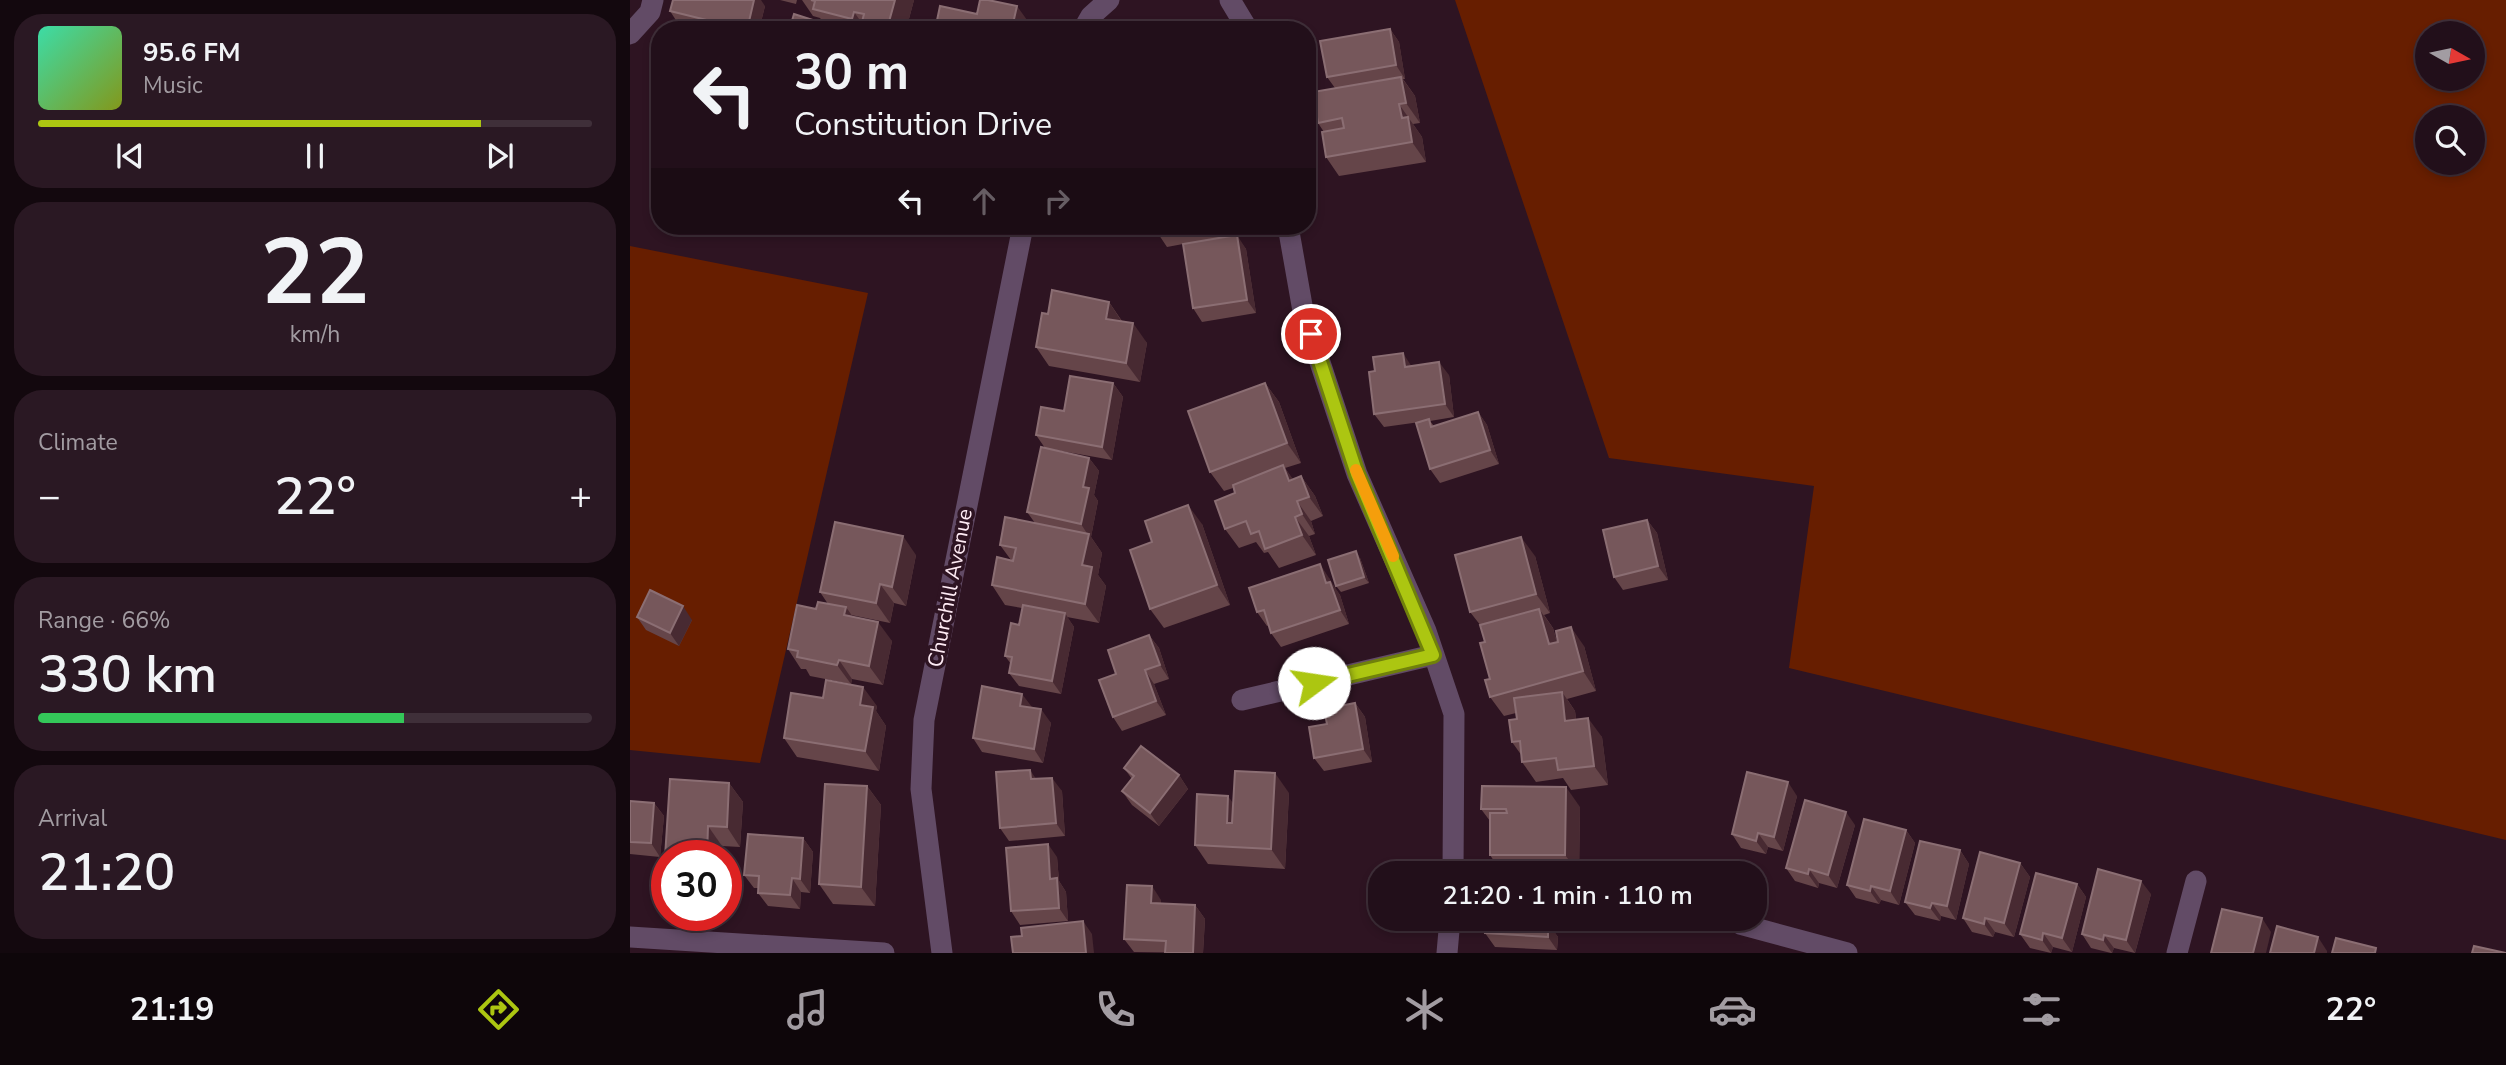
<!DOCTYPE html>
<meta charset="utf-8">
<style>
:root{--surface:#220f1a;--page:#2a1823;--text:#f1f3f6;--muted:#a29ca2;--line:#3f2f39;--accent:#acc611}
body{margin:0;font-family:"Nunito Sans",sans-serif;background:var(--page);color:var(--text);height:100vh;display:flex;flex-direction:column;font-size:26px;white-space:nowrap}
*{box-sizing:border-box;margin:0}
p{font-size:23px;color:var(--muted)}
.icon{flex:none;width:38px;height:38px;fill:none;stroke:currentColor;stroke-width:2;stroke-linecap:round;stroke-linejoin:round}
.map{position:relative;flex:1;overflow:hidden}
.side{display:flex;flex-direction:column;gap:14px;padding:14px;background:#13080e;width:630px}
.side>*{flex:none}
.guide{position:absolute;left:21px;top:21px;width:665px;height:214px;border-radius:28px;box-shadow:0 4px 10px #0003,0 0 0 2px var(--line);background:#220f1a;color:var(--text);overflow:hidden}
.needle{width:46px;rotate:99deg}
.controls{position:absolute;left:1785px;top:21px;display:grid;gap:14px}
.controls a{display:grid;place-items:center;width:70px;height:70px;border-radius:50%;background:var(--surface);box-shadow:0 4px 10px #0003,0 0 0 2px var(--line);font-size:35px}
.speed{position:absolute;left:21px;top:840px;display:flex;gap:14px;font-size:35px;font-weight:700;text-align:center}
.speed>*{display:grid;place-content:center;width:91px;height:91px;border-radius:50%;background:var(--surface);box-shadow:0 4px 10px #0003,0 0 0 2px var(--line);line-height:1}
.speed .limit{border:10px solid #d22;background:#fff;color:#111}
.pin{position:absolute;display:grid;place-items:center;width:60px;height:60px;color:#fff;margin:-30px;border:4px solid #fff;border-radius:50%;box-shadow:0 2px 7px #0007}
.me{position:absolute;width:77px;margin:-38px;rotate:76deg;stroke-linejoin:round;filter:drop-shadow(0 0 5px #0008)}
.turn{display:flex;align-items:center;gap:24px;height:147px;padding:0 28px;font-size:32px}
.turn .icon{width:91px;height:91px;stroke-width:2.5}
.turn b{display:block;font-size:49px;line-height:60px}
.lanes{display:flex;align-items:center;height:66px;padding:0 28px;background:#0003;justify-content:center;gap:35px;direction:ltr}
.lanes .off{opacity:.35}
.big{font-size:52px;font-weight:600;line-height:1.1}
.side .widget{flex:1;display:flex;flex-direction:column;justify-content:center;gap:10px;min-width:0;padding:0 24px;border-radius:28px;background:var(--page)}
.side .dial{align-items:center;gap:0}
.dial b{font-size:91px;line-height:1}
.song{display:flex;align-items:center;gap:21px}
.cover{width:84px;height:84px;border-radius:10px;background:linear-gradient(135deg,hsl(160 70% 55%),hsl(70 70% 35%))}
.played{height:7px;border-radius:4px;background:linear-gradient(90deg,var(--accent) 80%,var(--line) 80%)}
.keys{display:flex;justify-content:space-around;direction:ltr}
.heat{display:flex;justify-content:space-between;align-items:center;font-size:38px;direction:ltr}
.charge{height:10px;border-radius:5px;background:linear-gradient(90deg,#34c759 66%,var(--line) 0)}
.trip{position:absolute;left:738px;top:861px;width:399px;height:70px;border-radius:28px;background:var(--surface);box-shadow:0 4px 10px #0003,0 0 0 2px var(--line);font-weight:600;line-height:70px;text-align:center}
.menu{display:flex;height:112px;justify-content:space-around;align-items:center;background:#0e060a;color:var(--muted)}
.menu .icon{width:49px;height:49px}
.menu .current{color:var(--accent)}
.menu b{font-size:32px;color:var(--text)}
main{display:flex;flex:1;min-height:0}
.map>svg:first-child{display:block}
</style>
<main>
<section class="side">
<div class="widget">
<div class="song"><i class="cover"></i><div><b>95.6 FM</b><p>Music</p></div></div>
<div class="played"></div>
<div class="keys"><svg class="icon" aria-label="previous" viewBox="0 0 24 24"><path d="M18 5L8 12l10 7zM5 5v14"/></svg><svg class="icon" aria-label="pause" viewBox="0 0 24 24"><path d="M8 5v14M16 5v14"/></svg><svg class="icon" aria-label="next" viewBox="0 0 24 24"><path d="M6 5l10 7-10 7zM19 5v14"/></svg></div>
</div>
<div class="widget dial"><b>22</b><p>km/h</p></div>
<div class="widget"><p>Climate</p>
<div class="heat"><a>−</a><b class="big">22°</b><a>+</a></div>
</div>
<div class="widget"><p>Range · 66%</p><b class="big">330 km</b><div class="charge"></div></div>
<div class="widget"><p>Arrival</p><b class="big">21:20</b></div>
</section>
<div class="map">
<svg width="1876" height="953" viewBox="0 0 1876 953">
<rect width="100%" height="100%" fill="#2e1422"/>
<!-- green -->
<g fill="#671e00" fill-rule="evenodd">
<path d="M825,0H1876V840L1159,668L1184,486L979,458ZM1797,33H1843V79H1797ZM1797,117H1843V163H1797Z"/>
<polygon points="0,246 238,293 130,763 0,750"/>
</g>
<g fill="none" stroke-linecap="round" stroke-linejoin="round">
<!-- minor -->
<g stroke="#624b66" stroke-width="21">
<polyline points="600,0 618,30"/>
<polyline points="453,30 461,16 479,0"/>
<polyline points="0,34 20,12 23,0"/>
<polyline points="658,226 673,311 727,474 796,631 824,714 823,873"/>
<polyline points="612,700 803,655"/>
<polyline points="1110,924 1217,953"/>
<polyline points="0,937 254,953"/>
<polyline points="312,953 291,789 294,720 393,226"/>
<polyline points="817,953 820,919"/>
<polyline points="1547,953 1566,881"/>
</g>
</g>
<!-- wall -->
<g fill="#654549">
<polygon points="150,0 167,0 166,4"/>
<polygon points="172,0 284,0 276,30 165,30 161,24 194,23 190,18 183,16"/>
<polygon points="135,6 129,30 70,30 49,25 40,11"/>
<polygon points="760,29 769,42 775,79 773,79 785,96 790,123 783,124 792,137 796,162 709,176 696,157 694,132 688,123 705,88 697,77"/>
<polygon points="523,226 608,226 610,235 605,235 616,249 626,313 572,322 563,308 553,244 537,247"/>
<polygon points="479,302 492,321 517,343 510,382 419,366 406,347 418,314"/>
<polygon points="819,375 824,417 800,421 804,426 848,412 857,425 869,464 810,483 800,469 790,422 754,427 744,414"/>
<polygon points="483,383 493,397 482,460 420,449 459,458 469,471 464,495 468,501 461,537 472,553 468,575 476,586 469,623 437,617 444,627 431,694 389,686 379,673 381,664 375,656 389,625 392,608 375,605 362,585 381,560 370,545 405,523 397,512 415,448 406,435 434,411"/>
<polygon points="635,383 649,402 671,463 655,468 663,480 671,476 685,496 693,516 681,521 685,534 679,536 686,555 649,568 638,552 634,553 626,542 609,548 595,529 605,493 603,488 594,491 580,472"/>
<polygon points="1017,520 1027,533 1038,580 993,590 984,577"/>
<polygon points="572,524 600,605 534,628 520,609 522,542"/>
<polygon points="286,555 276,606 264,603 260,623 221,615 222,617 262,641 253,685 222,679 221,684 180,676 176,669 171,669 158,649 186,609 198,604 190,592"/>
<polygon points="905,556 920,613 914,615 923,628 927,642 954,646 966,691 937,699 945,711 946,719 972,737 978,785 941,790 933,778 906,782 892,762 892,756 882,742 887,719 886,713 874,716 860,697 860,679 855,642 851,626 840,612"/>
<polygon points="730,558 739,583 711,592 706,586"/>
<polygon points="699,578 701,583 710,595 719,624 651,647 641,633 639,625 637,626 627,612"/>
<polygon points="7,617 62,620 49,646 16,630"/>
<polygon points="519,635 529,648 539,679 524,684 536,715 492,731 483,717 486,674"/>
<polygon points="193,698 247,706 246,711 256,726 249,771 167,757 154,738"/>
<polygon points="725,703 735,717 742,762 694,771 684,758 697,724"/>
<polygon points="402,707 421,723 413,763 352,752 343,738"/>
<polygon points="494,768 549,775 558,789 529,826 502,805 492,791 502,779"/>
<polygon points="40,779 99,783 113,802 110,847 92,846 91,856 37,856 37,877 34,873"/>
<polygon points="406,779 432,791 435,836 379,841 370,828"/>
<polygon points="237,786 251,805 245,906 203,904 189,884"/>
<polygon points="659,793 655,869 578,864 565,845 603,803"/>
<polygon points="1167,796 1153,851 1138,847 1136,854 1111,848 1102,834"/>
<polygon points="0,801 24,803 34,816 30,857 0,854"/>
<polygon points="950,807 949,873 872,873 860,855 860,821 851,809"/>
<polygon points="1225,825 1207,888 1189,883 1188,888 1165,881 1156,868"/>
<polygon points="1276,830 1285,843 1269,905 1251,900 1249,904 1226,898 1217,885"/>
<polygon points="173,838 183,852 180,893 171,892 170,909 138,906 128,893 128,888 124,888 114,875"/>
<polygon points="1330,850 1339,864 1326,920 1311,916 1310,921 1285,915 1275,902"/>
<polygon points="427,857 429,881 436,892 438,921 390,925 381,911"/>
<polygon points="1390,863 1400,877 1384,937 1365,932 1363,937 1342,932 1333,918"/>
<polygon points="1447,884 1456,897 1442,952 1423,947 1421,953 1400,948 1390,934"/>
<polygon points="1521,894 1505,953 1484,948 1482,953 1481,953 1461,948 1452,934"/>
<polygon points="531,900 531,904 565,905 575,919 573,953 504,952 494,939"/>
<polygon points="856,919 922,919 922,929 928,937 927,950 865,947 855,933"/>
</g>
<!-- shaded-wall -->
<g fill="#482a32">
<polygon points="124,0 131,0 135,6 129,30 117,30"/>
<polygon points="265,0 284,0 276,30 257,29"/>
<polygon points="387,6 397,20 394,30 384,30 382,28"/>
<polygon points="224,12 237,30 229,30 222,19"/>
<polygon points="760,29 769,42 775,79 766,65"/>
<polygon points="771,77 785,96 790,123 776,103"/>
<polygon points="769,104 792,137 796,162 782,142 772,118"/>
<polygon points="603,226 608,226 610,235"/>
<polygon points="607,235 616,249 626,313 617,300"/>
<polygon points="479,302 492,322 476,319"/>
<polygon points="503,323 517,343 510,382 496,363"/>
<polygon points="773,353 782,367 775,367"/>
<polygon points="809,362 819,375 824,417 815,404"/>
<polygon points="483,383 493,397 482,460 472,447"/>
<polygon points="635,383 649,402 671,463 657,443"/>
<polygon points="848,412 857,425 869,464 860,450"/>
<polygon points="459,458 469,471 464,495 468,501 461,537 472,553 468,575 476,586 469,623 455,604 452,565 458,535 451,524 453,487"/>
<polygon points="653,465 667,485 673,500 659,481"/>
<polygon points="671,476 685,496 693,516 679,497"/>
<polygon points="667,501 681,521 685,534 672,514"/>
<polygon points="558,505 572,524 600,605 587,585"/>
<polygon points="665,517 679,536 686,555 672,535"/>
<polygon points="1017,520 1027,533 1038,580 1028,566"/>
<polygon points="273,536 286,555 276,606 262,587"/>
<polygon points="891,537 905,556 920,613 906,594"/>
<polygon points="726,551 730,558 739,583 734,577"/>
<polygon points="690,564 710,595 719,624 710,610 696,583"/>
<polygon points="250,584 264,603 260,623 246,603"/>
<polygon points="53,606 62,620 49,646 40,633"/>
<polygon points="216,607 229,626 214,615"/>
<polygon points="909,609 923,628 932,663 919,644"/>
<polygon points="435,613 444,627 431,694 422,681"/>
<polygon points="248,622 262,641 253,685 239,666"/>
<polygon points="941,627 954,646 966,691 953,671"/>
<polygon points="519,635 529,648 539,679 530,665"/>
<polygon points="209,660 222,679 221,684 207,665"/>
<polygon points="515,670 524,684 536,715 526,701"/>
<polygon points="233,687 247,706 246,711 256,726 249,771 235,751 230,705"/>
<polygon points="932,692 945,711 949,740 935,721"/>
<polygon points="392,694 402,707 399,719 390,706"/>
<polygon points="725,703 735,717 742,762 733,749"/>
<polygon points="411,709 421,723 413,763 404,749"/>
<polygon points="958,718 972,737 978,785 964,766"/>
<polygon points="400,770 409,783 401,779"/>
<polygon points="645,773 659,793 655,869 641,849"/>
<polygon points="549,775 558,789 529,826 520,813"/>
<polygon points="422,778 432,791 435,836 426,823"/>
<polygon points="1158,782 1167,796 1153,851 1144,837"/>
<polygon points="99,783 113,802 110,847 97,827"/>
<polygon points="237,786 251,805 245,906 231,887"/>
<polygon points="936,787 950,807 949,873 935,855"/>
<polygon points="598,796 612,816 611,842 597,823"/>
<polygon points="24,803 34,816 30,857 21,843"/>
<polygon points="1216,812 1225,825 1207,888 1198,875"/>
<polygon points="78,826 92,846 91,856 77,856"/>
<polygon points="1276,830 1285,843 1269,905 1260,891"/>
<polygon points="1128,833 1138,847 1136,854 1126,841"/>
<polygon points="173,838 183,852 180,893 170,879"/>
<polygon points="418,844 427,857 429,881 436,892 438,921 429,908 420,879"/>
<polygon points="1330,850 1339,864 1326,920 1317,906"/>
<polygon points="1390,863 1400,877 1384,937 1374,923"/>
<polygon points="1179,869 1189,883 1188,888 1178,874"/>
<polygon points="162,878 171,892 170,909 160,895"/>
<polygon points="1511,881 1521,894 1505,953 1496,940"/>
<polygon points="1447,884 1456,897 1442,952 1432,938"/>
<polygon points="522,886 531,900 530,916 521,903"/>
<polygon points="1241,886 1251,900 1249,904 1240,891"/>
<polygon points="1302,903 1311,916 1310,921 1300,908"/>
<polygon points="565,905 575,919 573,953 563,953"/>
<polygon points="1355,918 1365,932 1363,937 1354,924"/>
<polygon points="1632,918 1641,932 1636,953 1623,953"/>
<polygon points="912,919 922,919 922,929 928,937 927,950 918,937 912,924"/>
<polygon points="453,921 462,934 464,953 456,953"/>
<polygon points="1413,933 1423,947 1421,953 1412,940"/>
<polygon points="1474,935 1484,948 1482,953 1473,940"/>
<polygon points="1688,937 1697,951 1697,953 1684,953"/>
</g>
<!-- building -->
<g fill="#76575b" stroke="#8b6e73" stroke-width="2">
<polygon points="43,0 124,0 117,30 100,30 101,26 40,11"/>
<polygon points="181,0 265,0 257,29 232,22 234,14 224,12 222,19 183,9 185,1"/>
<polygon points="350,0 358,0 387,6 382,28 379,26 378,30 305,30 310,6 347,14"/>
<polygon points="164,14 214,30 169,30 170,27 161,24"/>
<polygon points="760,29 766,65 697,77 690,41"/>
<polygon points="771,77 776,103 769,104 772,118 778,117 782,142 696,157 692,132 714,128 712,118 688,123 683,92"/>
<polygon points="607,235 617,300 563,308 553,244"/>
<polygon points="422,290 479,302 476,319 503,323 496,363 406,347 412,313 418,314"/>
<polygon points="773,353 775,367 809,362 815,404 744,414 739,372 745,371 743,357"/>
<polygon points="440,376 483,383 472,447 406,435 411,407 434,411"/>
<polygon points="635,383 657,443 580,472 558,411"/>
<polygon points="848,412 860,450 800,469 786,423 799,419 801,427"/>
<polygon points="411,447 459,458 453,487 459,488 451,524 397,512"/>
<polygon points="653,465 659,481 671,476 679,497 667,501 672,514 665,517 672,535 635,549 629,531 621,534 616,521 595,529 585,501 605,493 603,485"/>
<polygon points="558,505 587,585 520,609 500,550 522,542 515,521"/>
<polygon points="375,517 459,534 452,565 462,567 455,604 362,585 367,557 383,561 386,548 370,545"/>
<polygon points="1017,520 1028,566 984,577 973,530"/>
<polygon points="205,522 273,536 262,587 250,584 246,603 190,592"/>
<polygon points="891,537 906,594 840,612 825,555"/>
<polygon points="726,551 734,577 706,586 698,560"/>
<polygon points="690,564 696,583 700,582 710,610 641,633 634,610 627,612 619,588"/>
<polygon points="20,590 53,606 40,633 7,617"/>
<polygon points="188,602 216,607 214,615 248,622 239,666 209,660 207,665 167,657 168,651 158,649 167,605 186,609"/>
<polygon points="393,605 435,613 422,681 379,673 382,657 375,656 381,623 389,625"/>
<polygon points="909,609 919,644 928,642 926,631 941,627 953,671 860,697 855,680 860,679 850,643 855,642 850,625"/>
<polygon points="519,635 530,665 515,670 526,701 483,717 469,680 486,674 478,650"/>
<polygon points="196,680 233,687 230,705 243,707 235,751 154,738 161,693 193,698"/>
<polygon points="352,686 392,694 390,706 411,709 404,749 343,738"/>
<polygon points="932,692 935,721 958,718 964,766 928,770 926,758 892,762 890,741 882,742 879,720 887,719 884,698"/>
<polygon points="725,703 733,749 684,758 679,727 697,724 694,709"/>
<polygon points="511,746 549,775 520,813 492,791 504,776 494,768"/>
<polygon points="400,770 401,779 422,778 426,823 370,828 366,772"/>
<polygon points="605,771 645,773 641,849 565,845 567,794 598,796 597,823 602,823"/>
<polygon points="1117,772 1158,782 1144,837 1128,833 1126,841 1102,834"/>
<polygon points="40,779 99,783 97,827 78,826 77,856 37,856 37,873 34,873"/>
<polygon points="195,784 237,786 231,887 189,884"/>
<polygon points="852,786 936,787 935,855 860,855 860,813 877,813 876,809 851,809"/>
<polygon points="1175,800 1216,812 1198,875 1179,869 1178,874 1156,868"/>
<polygon points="0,801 24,803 21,843 0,842"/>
<polygon points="1234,819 1276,830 1260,891 1241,886 1240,891 1217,885"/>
<polygon points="118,834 173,838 170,879 162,878 160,895 128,893 129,876 114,875"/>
<polygon points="1290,841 1330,850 1317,906 1302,903 1300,908 1275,902"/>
<polygon points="418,844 420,879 427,878 429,908 381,911 376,848"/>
<polygon points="1350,852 1390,863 1374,923 1355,918 1354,924 1333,918"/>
<polygon points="1468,869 1511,881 1496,940 1474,935 1473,940 1452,934"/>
<polygon points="1406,873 1447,884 1432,938 1413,933 1412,940 1390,934"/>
<polygon points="497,885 522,886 521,903 565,905 563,953 535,953 536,941 494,939"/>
<polygon points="1592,909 1632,918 1623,953 1581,953"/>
<polygon points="856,919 912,919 912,924 918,924 918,937 855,933"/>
<polygon points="453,921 456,953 383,953 381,937 392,936 391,928"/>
<polygon points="1647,926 1688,937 1684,953 1640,953"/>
<polygon points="1706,938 1746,948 1745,953 1702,953"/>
<polygon points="1844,946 1876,953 1842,953"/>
</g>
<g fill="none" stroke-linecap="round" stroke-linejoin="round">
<!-- route casing -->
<g stroke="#70810b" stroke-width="18">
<polyline id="route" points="681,334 727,474 803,655 684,683"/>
</g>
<!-- route -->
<use href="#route" stroke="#acc611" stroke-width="12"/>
<!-- slow -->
<polyline stroke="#f59e0b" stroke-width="12" points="726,470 763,556"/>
</g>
<g text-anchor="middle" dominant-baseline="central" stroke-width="7" stroke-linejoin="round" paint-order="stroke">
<!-- street labels -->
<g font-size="21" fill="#feebf4" stroke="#2e1422">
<text transform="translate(320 588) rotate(-79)">Churchill Avenue</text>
</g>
</g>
</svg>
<div class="controls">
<a><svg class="needle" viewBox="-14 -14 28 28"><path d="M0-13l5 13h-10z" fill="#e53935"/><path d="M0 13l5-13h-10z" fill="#a29ca2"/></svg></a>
<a><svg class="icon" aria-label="search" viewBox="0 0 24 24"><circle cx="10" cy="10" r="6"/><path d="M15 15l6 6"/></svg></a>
</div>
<div class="speed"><div class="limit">30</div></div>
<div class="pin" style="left:681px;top:334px;background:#d93025"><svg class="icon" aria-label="arrive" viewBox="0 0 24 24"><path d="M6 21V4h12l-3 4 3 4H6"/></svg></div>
<svg class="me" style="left:684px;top:683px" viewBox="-20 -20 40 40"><circle r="19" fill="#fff"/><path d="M0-13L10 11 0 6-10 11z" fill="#acc611"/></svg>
<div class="trip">21:20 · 1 min · 110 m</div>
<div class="guide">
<div class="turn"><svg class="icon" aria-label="left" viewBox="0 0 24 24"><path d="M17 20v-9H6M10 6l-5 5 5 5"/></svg><div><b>30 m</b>Constitution Drive</div></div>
<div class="lanes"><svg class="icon" aria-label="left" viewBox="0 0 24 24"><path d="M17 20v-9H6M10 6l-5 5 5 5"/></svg><svg class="icon off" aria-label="ahead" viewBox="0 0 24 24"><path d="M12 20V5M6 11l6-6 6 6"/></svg><svg class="icon off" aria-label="right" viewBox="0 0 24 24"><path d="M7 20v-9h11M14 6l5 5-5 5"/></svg></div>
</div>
</div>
</main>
<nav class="menu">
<b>21:19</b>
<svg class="icon current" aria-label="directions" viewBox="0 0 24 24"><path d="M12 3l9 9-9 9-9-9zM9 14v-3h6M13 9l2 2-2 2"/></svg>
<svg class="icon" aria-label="music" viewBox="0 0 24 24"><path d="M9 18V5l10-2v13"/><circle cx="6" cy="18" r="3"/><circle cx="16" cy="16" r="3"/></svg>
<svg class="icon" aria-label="phone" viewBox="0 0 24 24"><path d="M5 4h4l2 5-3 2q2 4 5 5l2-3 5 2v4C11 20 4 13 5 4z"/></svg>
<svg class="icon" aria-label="climate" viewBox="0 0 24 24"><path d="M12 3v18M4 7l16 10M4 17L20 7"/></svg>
<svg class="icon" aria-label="car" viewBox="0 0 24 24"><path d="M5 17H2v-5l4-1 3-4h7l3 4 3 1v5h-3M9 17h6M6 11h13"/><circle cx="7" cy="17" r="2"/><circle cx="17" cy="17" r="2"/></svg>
<svg class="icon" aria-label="filters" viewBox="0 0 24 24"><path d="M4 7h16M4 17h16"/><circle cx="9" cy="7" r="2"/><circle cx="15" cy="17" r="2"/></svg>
<b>22°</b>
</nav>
